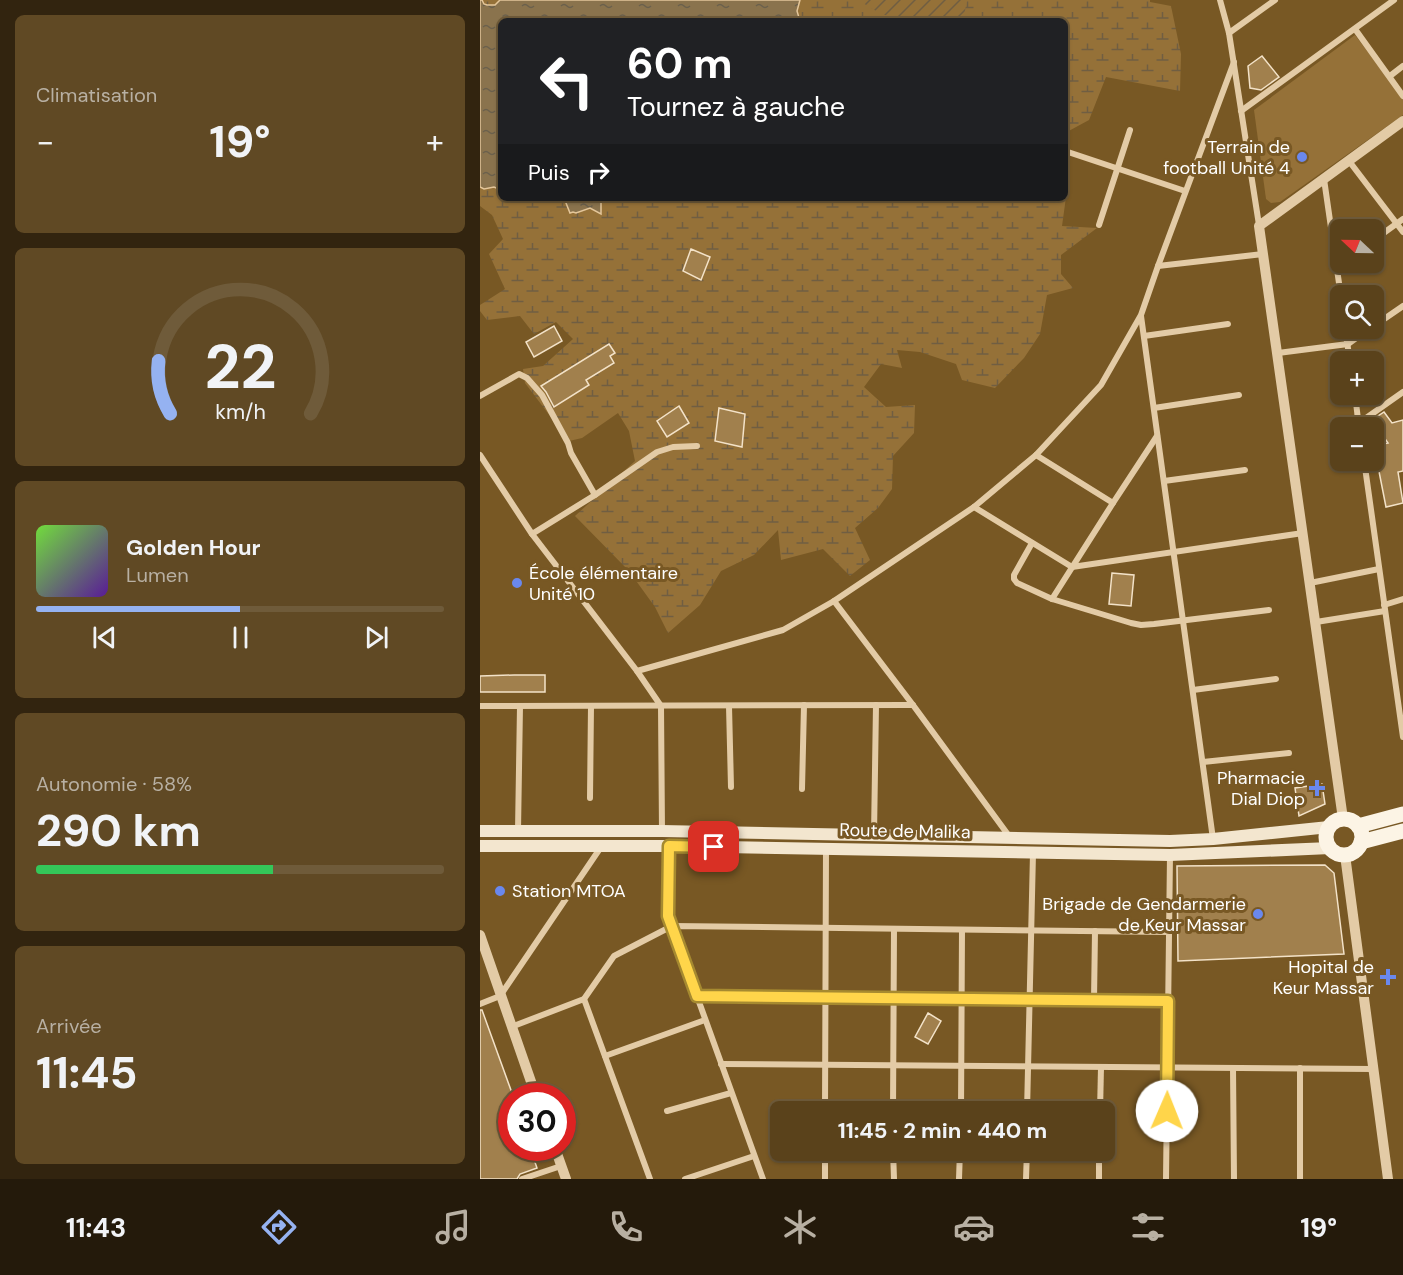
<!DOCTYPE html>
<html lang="fr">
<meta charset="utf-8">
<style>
:root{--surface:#5a421b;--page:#604924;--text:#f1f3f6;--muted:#b8b0a3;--line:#6f5b3a;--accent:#95b2f1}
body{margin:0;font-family:"DM Sans",sans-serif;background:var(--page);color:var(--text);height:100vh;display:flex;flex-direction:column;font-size:22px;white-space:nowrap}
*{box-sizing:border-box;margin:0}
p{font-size:20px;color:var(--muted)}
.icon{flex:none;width:33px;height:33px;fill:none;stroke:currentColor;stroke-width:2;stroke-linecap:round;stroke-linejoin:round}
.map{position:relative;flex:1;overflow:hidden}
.side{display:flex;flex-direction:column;gap:15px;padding:15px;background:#32240f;width:480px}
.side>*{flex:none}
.top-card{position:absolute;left:18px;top:18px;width:570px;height:183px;border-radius:9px;box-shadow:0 2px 4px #0004,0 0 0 2px var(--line);background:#202124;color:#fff;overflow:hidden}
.needle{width:39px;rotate:292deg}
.fabs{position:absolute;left:850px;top:219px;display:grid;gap:12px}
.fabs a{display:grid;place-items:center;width:54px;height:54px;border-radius:9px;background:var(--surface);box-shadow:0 2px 4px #0004,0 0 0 2px var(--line);font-size:30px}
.speed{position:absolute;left:18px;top:1083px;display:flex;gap:12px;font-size:30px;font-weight:700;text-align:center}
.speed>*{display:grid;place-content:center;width:78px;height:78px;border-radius:50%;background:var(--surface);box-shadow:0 2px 4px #0004,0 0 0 2px var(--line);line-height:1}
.speed .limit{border:9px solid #d22;background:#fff;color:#111}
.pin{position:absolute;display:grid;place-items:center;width:51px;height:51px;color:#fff;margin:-26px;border-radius:12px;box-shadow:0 3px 9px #0006}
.me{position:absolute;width:66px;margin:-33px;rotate:1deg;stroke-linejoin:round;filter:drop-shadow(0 0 4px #0008)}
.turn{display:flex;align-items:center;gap:21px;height:126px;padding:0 30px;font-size:27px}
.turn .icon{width:78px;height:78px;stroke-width:2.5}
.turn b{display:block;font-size:42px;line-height:51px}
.then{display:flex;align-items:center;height:57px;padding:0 30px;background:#0003;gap:12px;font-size:22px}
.big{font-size:45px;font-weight:700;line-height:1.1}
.side .tile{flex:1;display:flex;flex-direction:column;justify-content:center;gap:9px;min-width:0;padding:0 21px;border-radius:9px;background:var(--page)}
.side .dial{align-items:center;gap:0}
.dial svg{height:156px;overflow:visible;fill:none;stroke:var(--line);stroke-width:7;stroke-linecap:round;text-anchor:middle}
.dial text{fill:var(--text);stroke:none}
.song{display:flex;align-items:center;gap:18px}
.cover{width:72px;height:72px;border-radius:9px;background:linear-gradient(135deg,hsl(100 70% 55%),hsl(270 70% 35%))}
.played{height:6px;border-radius:3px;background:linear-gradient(90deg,var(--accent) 50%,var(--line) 50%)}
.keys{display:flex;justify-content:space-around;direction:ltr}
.heat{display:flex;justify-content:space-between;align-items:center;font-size:33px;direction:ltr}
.charge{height:9px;border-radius:4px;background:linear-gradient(90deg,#34c759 58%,var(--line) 0)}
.trip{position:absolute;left:290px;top:1101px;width:345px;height:60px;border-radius:9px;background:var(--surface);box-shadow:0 2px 4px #0004,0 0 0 2px var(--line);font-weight:700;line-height:60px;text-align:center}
.tab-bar{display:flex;height:96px;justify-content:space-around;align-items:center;background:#241a0b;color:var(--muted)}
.tab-bar .icon{width:42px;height:42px}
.tab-bar .on{color:var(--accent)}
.tab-bar b{font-size:27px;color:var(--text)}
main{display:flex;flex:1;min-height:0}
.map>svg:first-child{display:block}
</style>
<main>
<section class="side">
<div class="tile"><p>Climatisation</p>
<div class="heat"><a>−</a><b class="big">19°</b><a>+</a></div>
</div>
<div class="tile dial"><svg viewBox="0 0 100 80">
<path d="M14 69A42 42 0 1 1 86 69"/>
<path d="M14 69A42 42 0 0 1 8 42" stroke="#95b2f1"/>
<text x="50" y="56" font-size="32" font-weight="700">22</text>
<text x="50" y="72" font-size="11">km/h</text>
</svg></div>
<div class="tile">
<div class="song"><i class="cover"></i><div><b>Golden Hour</b><p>Lumen</p></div></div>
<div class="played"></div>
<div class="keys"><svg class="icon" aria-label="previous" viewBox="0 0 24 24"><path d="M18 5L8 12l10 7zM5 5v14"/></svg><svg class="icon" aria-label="pause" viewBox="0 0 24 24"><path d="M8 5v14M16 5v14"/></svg><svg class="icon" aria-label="next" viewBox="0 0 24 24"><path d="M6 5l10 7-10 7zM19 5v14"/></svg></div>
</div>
<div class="tile"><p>Autonomie · 58%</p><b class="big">290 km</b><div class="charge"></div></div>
<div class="tile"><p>Arrivée</p><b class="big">11:45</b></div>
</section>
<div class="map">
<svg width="923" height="1179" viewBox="0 0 923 1179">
<defs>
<pattern id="wetland-marsh" width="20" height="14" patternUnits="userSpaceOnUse" patternTransform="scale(1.5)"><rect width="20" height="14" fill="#957138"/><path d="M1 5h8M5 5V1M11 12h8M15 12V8" fill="none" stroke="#705e42"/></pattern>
<pattern id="garden-furrows" width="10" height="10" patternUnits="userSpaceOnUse" patternTransform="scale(1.5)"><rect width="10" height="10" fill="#957138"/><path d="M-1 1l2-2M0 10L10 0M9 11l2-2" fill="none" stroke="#705e42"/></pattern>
<pattern id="water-ripples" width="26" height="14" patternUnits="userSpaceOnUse" patternTransform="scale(1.5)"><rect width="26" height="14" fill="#8a734d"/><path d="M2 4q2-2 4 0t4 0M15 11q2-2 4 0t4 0" fill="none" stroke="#6b604c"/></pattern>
</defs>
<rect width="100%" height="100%" fill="#785824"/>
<!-- green -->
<polygon fill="#957138" points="875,35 923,98 923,115 800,202 791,203 786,199 774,110"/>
<!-- wetland -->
<polygon fill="url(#wetland-marsh)" points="0,0 670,0 670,2 691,6 701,54 700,91 626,77 609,120 585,133 585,21 21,21 21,198 585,198 585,197 586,197 582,226 617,228 581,255 581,274 593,288 567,295 560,334 544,358 515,388 482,380 476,364 440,352 417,350 422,368 401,364 384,387 406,407 435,405 434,433 413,456 412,489 398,508 375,528 390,560 370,576 343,549 301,560 298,530 274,555 241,571 220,605 188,633 175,607 149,571 95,516 155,461 149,431 138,413 102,438 89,441 45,383 43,369 63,366 93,339 76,322 54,334 40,316 7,320 0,311 0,305 25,289 9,254 23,239 12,215 0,206"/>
<!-- garden -->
<polygon fill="url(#garden-furrows)" points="378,0 487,0 483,21 431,21 401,14"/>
<!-- water -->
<g fill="url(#water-ripples)" stroke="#e4c69a" stroke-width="1.5">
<polygon points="0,0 2,0 4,4 7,5 15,5 20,0 320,0 317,11 320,21 21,21 21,190 14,187 4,189 0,187"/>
<polygon points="84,198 97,198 102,200 104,198 121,198 121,214 110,208 96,213 93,212 90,213"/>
</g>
<!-- building -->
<g fill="#a1804d" stroke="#f3e2c8" stroke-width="1.5">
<polygon points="782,56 799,77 781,90 770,88 768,66"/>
<polygon points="211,249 230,257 221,280 203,271"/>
<polygon points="74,326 82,341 54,357 46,342"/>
<polygon points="129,344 135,353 130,356 134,363 106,380 109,385 74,407 66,392 61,386"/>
<polygon points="199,406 209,423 187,437 177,421"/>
<polygon points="239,408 265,414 262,447 235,441"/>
<polygon points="904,412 912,423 923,420 923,471 918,472 923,503 906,507 894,446 908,443 892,420"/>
<polygon points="632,573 654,575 651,606 629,604"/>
<polygon points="34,675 65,675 65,692 0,692 0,676"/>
<polygon points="842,784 845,804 819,816 815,788"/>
<polygon points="845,865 854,873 864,954 698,961 697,866"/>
<polygon points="0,1010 2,1010 32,1093 32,1148 50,1148 57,1168 40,1174 37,1179 0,1179"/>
<polygon points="448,1013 461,1021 448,1044 435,1037"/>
</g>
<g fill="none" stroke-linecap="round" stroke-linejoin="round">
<!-- minor -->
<g stroke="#e3cba6" stroke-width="6">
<polyline points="740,0 749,33 779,225"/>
<polyline points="875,29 923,96"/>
<polyline points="749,33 795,0"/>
<polyline points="910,76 923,66"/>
<polyline points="761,111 914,0"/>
<polyline points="585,151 705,191"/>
<polyline points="869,161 923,232"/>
<polyline points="844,179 861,297"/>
<polyline points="619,225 650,130"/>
<polyline points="894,240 923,219"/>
<polyline points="678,266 783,254"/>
<polyline points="661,316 733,839"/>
<polyline points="894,326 923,306"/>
<polyline points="865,328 870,362"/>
<polyline points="664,336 748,324"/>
<polyline points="798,353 868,344 890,328"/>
<polyline points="875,394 879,428"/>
<polyline points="0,396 39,374 47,378 62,395 88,443 91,453 115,495"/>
<polyline points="674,408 759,395"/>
<polyline points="879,423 923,392"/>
<polyline points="0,455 52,534 157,671 181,706 182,831"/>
<polyline points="556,455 633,503"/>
<polyline points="884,460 923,737"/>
<polyline points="684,481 765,470"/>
<polyline points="494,507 592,567 823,533"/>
<polyline points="52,534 115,495 177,452 193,447 217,446"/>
<polyline points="552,543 534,575 534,579 537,583 572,599 651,623 661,625 674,624 789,610"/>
<polyline points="830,583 899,569"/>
<polyline points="572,599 633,503 677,436"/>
<polyline points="354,601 433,705 529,836"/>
<polyline points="904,605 923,599"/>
<polyline points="836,622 905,611"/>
<polyline points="157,671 303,630 354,601 494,507 556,455 621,385 661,315 678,266 754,62"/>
<polyline points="713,690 796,679"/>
<polyline points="0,706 433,705"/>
<polyline points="249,706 251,787"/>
<polyline points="723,762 809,753"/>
<polyline points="322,789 324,705"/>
<polyline points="110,798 111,706"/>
<polyline points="38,831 40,706"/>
<polyline points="394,835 396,705"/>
<polyline points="189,846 188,916 283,1179"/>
<polyline points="217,996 688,1001"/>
<polyline points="104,999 170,1179"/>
<polyline points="614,1000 615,931"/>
<polyline points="0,1004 20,996 121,847"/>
<polyline points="31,1027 104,999 134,956 192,926 689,932"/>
<polyline points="125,1056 225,1020"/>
<polyline points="241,1064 893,1069"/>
<polyline points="753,1068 754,1179"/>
<polyline points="187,1111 251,1093"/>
<polyline points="345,1112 346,849"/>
<polyline points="413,1112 414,929"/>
<polyline points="481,1112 482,930"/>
<polyline points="547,1112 553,853"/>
<polyline points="620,1112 621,1067"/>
<polyline points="345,1150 345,1179"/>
<polyline points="413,1150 414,1179"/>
<polyline points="42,1179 81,1166"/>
<polyline points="205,1179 274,1156"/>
<polyline points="479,1179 480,1150"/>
<polyline points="546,1179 547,1150"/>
<polyline points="619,1179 619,1150"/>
<polyline points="686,1179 690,855"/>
<polyline points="820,1179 820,1068"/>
</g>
<!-- tertiary -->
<g stroke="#e3cba6" stroke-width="10">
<polyline points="863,819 779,226 923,121"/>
<polyline points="865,855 908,1179"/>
<polyline points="0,935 56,1096"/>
<polyline points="75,1148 86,1179"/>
</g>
<!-- secondary -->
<g stroke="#f3e6cf" stroke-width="12">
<polyline points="0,831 182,831 690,841 733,839 849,827"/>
<polyline points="0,846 189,846 690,855 850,848"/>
</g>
<!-- primary -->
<g stroke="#fcf4e5" stroke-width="15">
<circle cx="864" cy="837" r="18"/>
<polyline points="878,826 923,814"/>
<polyline points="881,842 923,831"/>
</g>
</g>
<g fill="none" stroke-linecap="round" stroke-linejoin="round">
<!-- route casing -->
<g stroke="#a68a30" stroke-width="15">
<polyline id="route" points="234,847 189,846 188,916 217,996 688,1001 687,1111"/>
</g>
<!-- route -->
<use href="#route" stroke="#ffd54a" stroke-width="10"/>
</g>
<!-- markers -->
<g fill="#6a88ed" stroke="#785824" stroke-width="2">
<circle cx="822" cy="157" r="6"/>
<circle cx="37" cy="583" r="6"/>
<path d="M834 779h6v6h6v6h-6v6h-6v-6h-6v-6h6z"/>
<circle cx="20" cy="891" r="6"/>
<circle cx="778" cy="914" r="6"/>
<path d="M905 968h6v6h6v6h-6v6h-6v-6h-6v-6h6z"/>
</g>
<g text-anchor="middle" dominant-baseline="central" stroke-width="6" stroke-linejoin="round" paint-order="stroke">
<!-- poi labels -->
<g font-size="18" fill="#fff" stroke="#785824" text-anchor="end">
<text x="810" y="147">Terrain de<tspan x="810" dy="21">football Unité 4</tspan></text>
<text x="49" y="573" text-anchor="start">École élémentaire<tspan x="49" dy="21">Unité 10</tspan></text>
<text x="825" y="778">Pharmacie<tspan x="825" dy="21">Dial Diop</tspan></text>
<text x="32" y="891" text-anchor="start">Station MTOA</text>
<text x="766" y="904">Brigade de Gendarmerie<tspan x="766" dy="21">de Keur Massar</tspan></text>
<text x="894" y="967">Hopital de<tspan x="894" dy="21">Keur Massar</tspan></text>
</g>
<!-- street labels -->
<g font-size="18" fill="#fff" stroke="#785824">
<text transform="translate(425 831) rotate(1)">Route de Malika</text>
</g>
</g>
</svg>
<div class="fabs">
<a><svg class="needle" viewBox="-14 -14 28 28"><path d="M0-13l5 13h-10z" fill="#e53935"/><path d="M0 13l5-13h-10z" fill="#b8b0a3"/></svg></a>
<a><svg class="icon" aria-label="search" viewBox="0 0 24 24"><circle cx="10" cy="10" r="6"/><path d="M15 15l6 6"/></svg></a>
<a>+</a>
<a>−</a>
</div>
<div class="speed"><div class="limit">30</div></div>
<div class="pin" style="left:234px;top:847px;background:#d93025"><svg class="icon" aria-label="arrive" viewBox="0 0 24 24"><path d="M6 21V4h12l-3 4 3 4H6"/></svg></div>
<svg class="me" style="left:687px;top:1111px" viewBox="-20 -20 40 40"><circle r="19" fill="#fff"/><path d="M0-13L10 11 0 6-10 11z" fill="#ffd54a"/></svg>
<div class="trip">11:45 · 2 min · 440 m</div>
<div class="top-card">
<div class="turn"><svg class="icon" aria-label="left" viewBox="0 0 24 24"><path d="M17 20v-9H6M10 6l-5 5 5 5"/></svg><div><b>60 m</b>Tournez à gauche</div></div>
<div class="then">Puis<svg class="icon" aria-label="right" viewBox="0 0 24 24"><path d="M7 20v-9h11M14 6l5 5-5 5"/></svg></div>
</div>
</div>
</main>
<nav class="tab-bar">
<b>11:43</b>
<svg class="icon on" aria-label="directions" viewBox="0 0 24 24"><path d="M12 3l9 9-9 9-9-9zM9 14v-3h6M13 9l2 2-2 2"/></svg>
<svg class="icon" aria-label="music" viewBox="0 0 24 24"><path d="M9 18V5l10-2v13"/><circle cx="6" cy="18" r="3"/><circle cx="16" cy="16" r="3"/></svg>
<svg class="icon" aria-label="phone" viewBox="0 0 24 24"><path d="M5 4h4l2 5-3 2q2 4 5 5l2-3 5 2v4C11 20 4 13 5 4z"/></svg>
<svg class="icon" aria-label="climate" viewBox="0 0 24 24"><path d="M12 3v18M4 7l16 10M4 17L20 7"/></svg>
<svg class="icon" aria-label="car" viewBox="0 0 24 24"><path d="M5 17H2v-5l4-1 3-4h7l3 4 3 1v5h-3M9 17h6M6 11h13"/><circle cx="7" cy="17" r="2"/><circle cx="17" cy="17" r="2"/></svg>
<svg class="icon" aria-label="filters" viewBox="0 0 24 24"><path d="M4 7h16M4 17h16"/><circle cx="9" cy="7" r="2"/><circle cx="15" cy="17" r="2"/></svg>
<b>19°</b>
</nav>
